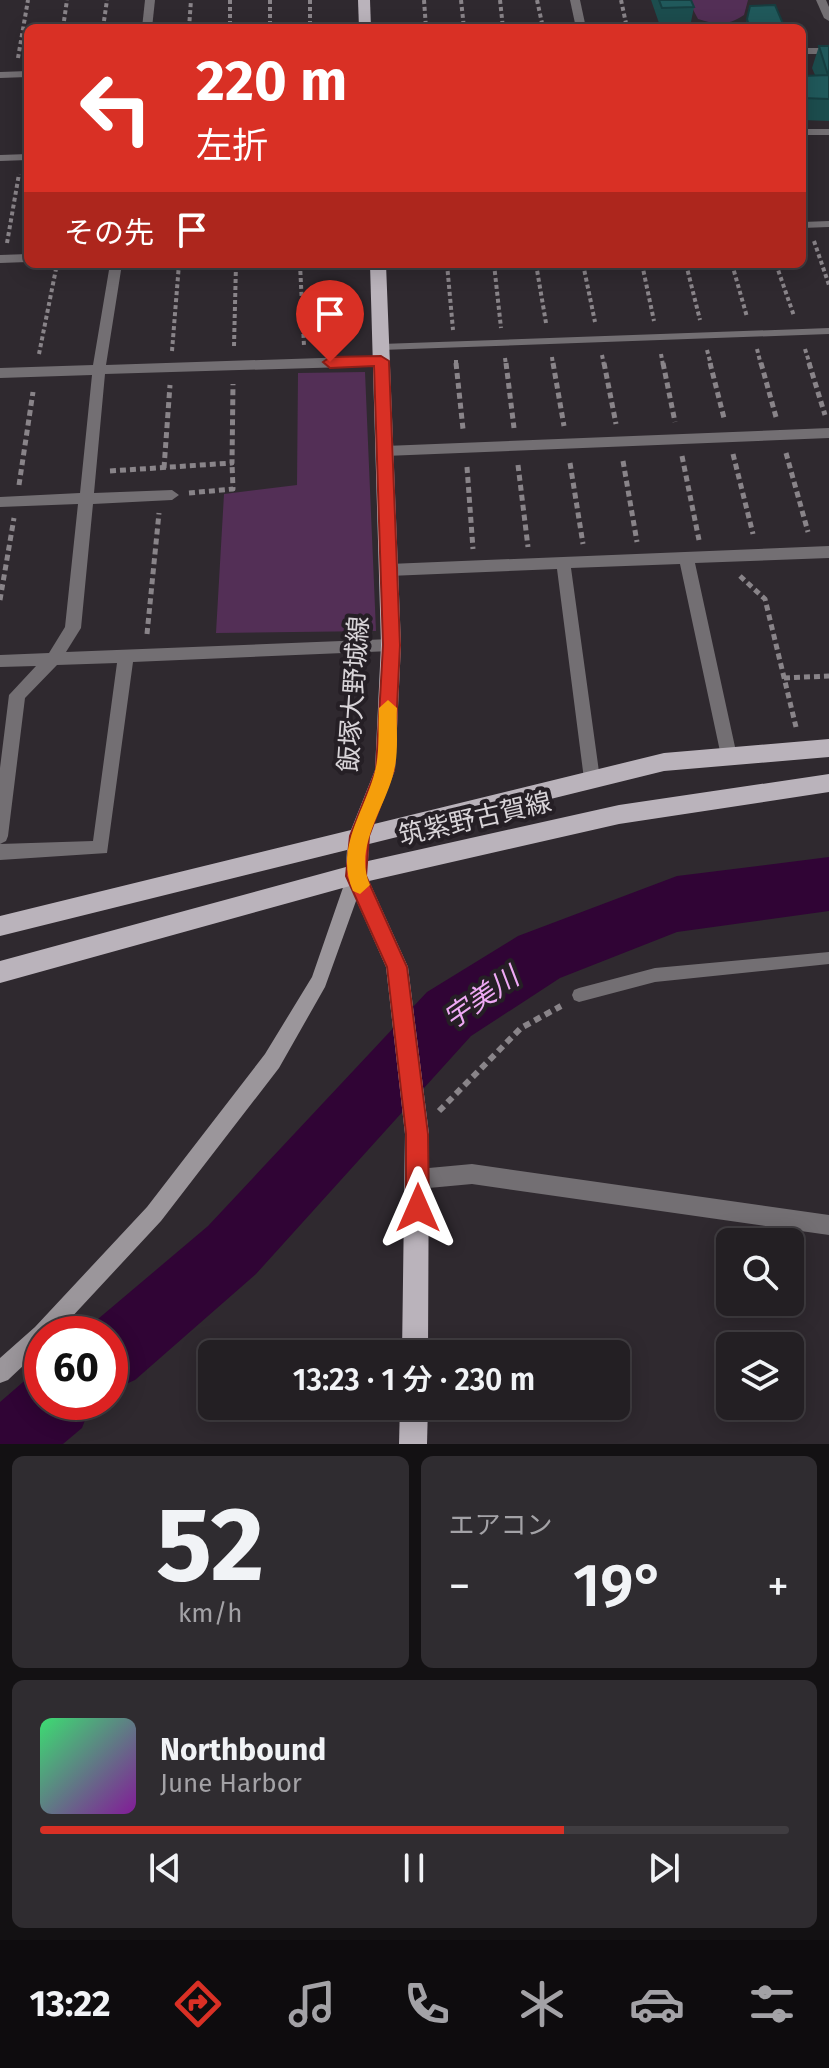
<!DOCTYPE html>
<html lang="ja">
<meta charset="utf-8">
<style>
:root{--surface:#231f23;--page:#2f2c30;--text:#f1f3f6;--muted:#a3a2a6;--line:#403d41;--accent:#d93025}
body{margin:0;font-family:"Fira Sans","Noto Sans JP",sans-serif;background:var(--page);color:var(--text);height:100vh;display:flex;flex-direction:column;font-size:30px;white-space:nowrap}
*{box-sizing:border-box;margin:0}
p{font-size:26px;color:var(--muted)}
.icon{flex:none;width:44px;height:44px;fill:none;stroke:currentColor;stroke-width:2;stroke-linecap:round;stroke-linejoin:round}
.map{position:relative;height:1444px;overflow:hidden}
.side{display:flex;flex-direction:column;gap:12px;padding:12px;background:#131113;flex:1}
.side>*{flex:none}
.guide{position:absolute;left:24px;top:24px;width:782px;height:244px;border-radius:12px;box-shadow:0 4px 20px #0003,0 0 0 2px var(--line);background:#d93025;color:#fff;overflow:hidden}
.controls{position:absolute;left:716px;top:1228px;display:grid;gap:16px}
.controls a{display:grid;place-items:center;width:88px;height:88px;border-radius:12px;background:var(--surface);box-shadow:0 4px 20px #0003,0 0 0 2px var(--line);font-size:40px}
.speed{position:absolute;left:24px;top:1316px;display:flex;gap:16px;font-size:40px;font-weight:700;text-align:center}
.speed>*{display:grid;place-content:center;width:104px;height:104px;border-radius:50%;background:var(--surface);box-shadow:0 4px 20px #0003,0 0 0 2px var(--line);line-height:1}
.speed .limit{border:12px solid #d22;background:#fff;color:#111}
.pin{position:absolute;display:grid;place-items:center;width:68px;height:68px;color:#fff;margin:-82px -34px;border-radius:50% 50% 50% 0;rotate:-45deg;box-shadow:0 0 8px #0007}
.pin .icon{rotate:45deg}
.me{position:absolute;width:88px;margin:-44px;rotate:0deg;stroke-linejoin:round;filter:drop-shadow(0 0 6px #0008)}
.turn{display:flex;align-items:center;gap:28px;height:168px;padding:0 40px;font-size:36px}
.turn .icon{width:104px;height:104px;stroke-width:2.5}
.turn b{display:block;font-size:56px;line-height:68px}
.then{display:flex;align-items:center;height:76px;padding:0 40px;background:#0003;gap:16px;font-size:30px}
.big{font-size:60px;font-weight:600;line-height:1.1}
.side .widget{flex:1;display:flex;flex-direction:column;justify-content:center;gap:12px;min-width:0;padding:0 28px;border-radius:12px;background:var(--page)}
.side .dial{align-items:center;gap:0}
.dial b{font-size:104px;line-height:1}
.song{display:flex;align-items:center;gap:24px}
.cover{width:96px;height:96px;border-radius:12px;background:linear-gradient(135deg,hsl(140 70% 55%),hsl(290 70% 35%))}
.played{height:8px;border-radius:4px;background:linear-gradient(90deg,var(--accent) 70%,var(--line) 70%)}
.keys{display:flex;justify-content:space-around;direction:ltr}
.heat{display:flex;justify-content:space-between;align-items:center;font-size:44px;direction:ltr}
.side .tiles{flex:1;display:grid;gap:12px;grid-template-columns:1fr 1fr}
.widget:last-child{grid-column:span 2}
.trip{position:absolute;left:198px;top:1340px;width:432px;height:80px;border-radius:12px;background:var(--surface);box-shadow:0 4px 20px #0003,0 0 0 2px var(--line);font-weight:600;line-height:80px;text-align:center}
.dock{display:flex;height:128px;justify-content:space-around;align-items:center;background:#0e0c0e;color:var(--muted)}
.dock .icon{width:56px;height:56px}
.dock .active{color:var(--accent)}
.dock b{font-size:36px;color:var(--text)}
.map>svg:first-child{display:block}
</style>
<div class="map">
<svg width="829" height="1444" viewBox="0 0 829 1444">
<rect width="100%" height="100%" fill="#2f292f"/>
<!-- green -->
<g fill="#532f56">
<path d="M688,0H748L744,15C728,26 716,25 698,19Z"/>
<polygon points="365,372 376,631 216,633 224,494 297,485 298,373"/>
</g>
<g fill="none" stroke-linecap="round" stroke-linejoin="round">
<!-- river -->
<g fill="#300435" fill-rule="evenodd">
<polygon points="829,857 829,911 677,932 560,978 471,1036 256,1274 135,1380 110,1391 110,1334 83,1334 85,1330 208,1226 427,992 518,936 677,876"/>
<polygon points="42,1371 42,1402 92,1402 82,1428 63,1444 0,1444 0,1402 30,1376"/>
</g>
<!-- path-far2 -->
<g stroke="#898489" stroke-width="4" stroke-dasharray="4 3" stroke-linecap="butt">
<polyline points="230,0 230,28"/>
<polyline points="270,0 270,28"/>
<polyline points="310,0 310,28"/>
<polyline points="424,0 426,28"/>
<polyline points="461,0 464,28"/>
<polyline points="500,0 503,28"/>
<polyline points="537,0 543,28"/>
<polyline points="621,0 627,28"/>
<polyline points="63,28 67,0"/>
<polyline points="103,28 107,0"/>
<polyline points="189,28 191,0"/>
<polyline points="18,58 28,0"/>
<polyline points="814,241 829,285"/>
<polyline points="7,243 19,174"/>
<polyline points="300,264 304,346"/>
<polyline points="447,264 453,330"/>
<polyline points="494,264 501,328"/>
<polyline points="536,264 546,323"/>
<polyline points="583,264 595,322"/>
<polyline points="642,264 654,321"/>
<polyline points="686,264 700,320"/>
<polyline points="732,264 747,317"/>
<polyline points="776,264 794,316"/>
<polyline points="234,346 236,264"/>
<polyline points="757,349 761,365"/>
<polyline points="805,349 810,365"/>
<polyline points="707,350 711,365"/>
<polyline points="172,351 179,264"/>
<polyline points="39,354 57,264"/>
<polyline points="661,354 663,365"/>
<polyline points="602,355 604,365"/>
<polyline points="552,357 553,365"/>
<polyline points="505,358 506,365"/>
<polyline points="456,360 456,365"/>
</g>
<!-- path-far1 -->
<g stroke="#898489" stroke-width="5" stroke-dasharray="6 4" stroke-linecap="butt">
<polyline points="456,363 463,429"/>
<polyline points="506,363 514,428"/>
<polyline points="553,363 564,426"/>
<polyline points="604,363 616,424"/>
<polyline points="663,363 675,422"/>
<polyline points="710,363 724,418"/>
<polyline points="761,363 776,417"/>
<polyline points="809,363 825,415"/>
<polyline points="786,453 808,532"/>
<polyline points="733,454 753,534"/>
<polyline points="682,456 699,540"/>
<polyline points="623,461 637,542"/>
<polyline points="570,463 583,544"/>
<polyline points="518,465 528,547"/>
<polyline points="467,467 473,549"/>
<polyline points="164,468 170,385"/>
<polyline points="110,471 232,463 233,384"/>
<polyline points="19,485 33,392"/>
<polyline points="189,493 233,489 232,463"/>
<polyline points="740,576 765,599 796,727"/>
<polyline points="0,600 14,518"/>
<polyline points="147,634 159,513"/>
<polyline points="784,678 829,676"/>
</g>
<!-- path -->
<polyline stroke="#898489" stroke-width="6" stroke-dasharray="7 5" stroke-linecap="butt" points="439,1111 521,1028 561,1006"/>
<!-- lane -->
<g fill="#736f73" fill-rule="evenodd">
<rect x="802" y="129" width="27" height="6"/>
<polygon points="829,221 829,227 802,228 802,222"/>
<polygon points="829,328 829,334 381,350 376,347 381,344"/>
<polygon points="829,952 829,964 655,982 579,1002 574,1000 572,995 574,990 579,988 655,968"/>
</g>
<!-- street -->
<g fill="#736f73" fill-rule="evenodd">
<polygon points="145,0 155,0 152,28 142,28"/>
<polygon points="570,0 580,0 586,28 576,28"/>
<polygon points="816,0 826,0 829,7 829,21 824,18"/>
<rect x="802" y="48" width="27" height="6"/>
<polygon points="28,71 28,77 0,78 0,72"/>
<polygon points="28,154 28,160 0,161 0,155"/>
<polygon points="28,254 28,262 0,263 0,255"/>
<polygon points="110,264 122,264 106,365 381,356 388,361 381,366 105,374 94,493 172,490 179,495 172,500 93,504 81,628 66,652 391,639 396,641 399,645 396,649 391,651 133,662 107,853 0,860 0,844 93,841 117,663 57,665 25,698 8,836 6,841 0,844 0,768 9,695 36,666 0,667 0,655 49,653 65,627 78,504 0,507 0,497 80,493 92,375 0,378 0,368 93,365"/>
<polygon points="829,428 829,438 385,456 378,451 385,446"/>
<polygon points="829,546 829,558 695,563 737,756 735,761 729,763 723,761 721,756 680,564 571,568 600,779 598,784 592,786 586,784 584,779 557,569 389,576 382,570 389,564"/>
<polygon points="472,1164 829,1215 829,1235 472,1184 418,1189 411,1186 408,1179 411,1172 418,1169"/>
</g>
<!-- secondary -->
<polygon fill="#9b969b" fill-rule="evenodd" points="356,868 362,870 365,876 325,987 279,1068 161,1221 56,1334 42,1334 42,1348 8,1380 0,1383 0,1358 35,1327 147,1207 265,1054 312,977 347,876 350,870"/>
<!-- primary -->
<g fill="#bab3bb" fill-rule="evenodd">
<polygon points="358,0 370,0 371,28 359,28"/>
<polygon points="370,264 386,264 401,645 395,770 374,824 664,753 829,739 829,757 664,771 369,844 368,861 619,805 829,774 829,792 619,824 369,881 408,967 429,1134 428,1354 402,1354 405,1134 386,967 350,886 0,983 0,961 346,867 347,850 0,936 0,916 351,830 375,770 381,645"/>
<polygon points="400,1406 428,1406 427,1444 399,1444"/>
</g>
</g>
<!-- wall -->
<g fill="#1c4d4e">
<polygon points="651,0 691,0 694,7 691,22 659,23"/>
<polygon points="750,6 784,26 784,28 745,28"/>
<polygon points="819,46 829,46 829,121 802,120 802,76 815,75 812,68"/>
</g>
<!-- building -->
<g fill="#20595b" stroke="#163e40" stroke-width="2">
<polygon points="659,0 691,0 694,7 662,8"/>
<polygon points="775,5 784,26 749,26 747,19 750,6"/>
<polygon points="819,46 829,46 829,99 802,98 802,76 828,75"/>
</g>
<!-- route -->
<polygon fill="#d93025" stroke="#8d1f18" stroke-width="2" points="381,356 389,361 400,645 394,770 369,836 366,876 407,967 428,1134 429,1208 426,1216 418,1220 410,1216 406,1208 406,1134 387,967 346,876 350,836 376,770 383,645 374,366 330,368 323,362 330,357"/>
<!-- slow -->
<path fill="#f59e0b" d="M388,700L397,708C396,728 399,751 394,771C386,807 353,847 370,885L360,894L353,891C334,848 365,812 375,771C380,752 378,728 379,708Z"/>
<g text-anchor="middle" dominant-baseline="central" stroke-width="8" stroke-linejoin="round" paint-order="stroke">
<!-- street labels -->
<g font-size="26" fill="#d8d4d8" stroke="#251f25">
<text transform="translate(354 694) rotate(-86)">飯塚大野城線</text>
<text transform="translate(475 819) rotate(-13)">筑紫野古賀線</text>
</g>
<!-- water labels -->
<g font-size="28" font-style="italic" fill="#eea9f4" stroke="#251f25">
<text transform="translate(481 998) rotate(-35)">宇美川</text>
</g>
</g>
</svg>
<div class="controls">
<a><svg class="icon" aria-label="search" viewBox="0 0 24 24"><circle cx="10" cy="10" r="6"/><path d="M15 15l6 6"/></svg></a>
<a><svg class="icon" aria-label="layers" viewBox="0 0 24 24"><path d="M12 4l9 5-9 5-9-5zM3 14l9 5 9-5"/></svg></a>
</div>
<div class="speed"><div class="limit">60</div></div>
<div class="pin" style="left:330px;top:362px;background:#d93025"><svg class="icon" aria-label="arrive" viewBox="0 0 24 24"><path d="M6 21V4h12l-3 4 3 4H6"/></svg></div>
<svg class="me" style="left:418px;top:1208px" viewBox="-20 -20 40 40"><path d="M0-17L14 15 0 8-14 15z" fill="#d93025" stroke="#fff" stroke-width="4"/></svg>
<div class="trip">13:23 · 1 分 · 230 m</div>
<div class="guide">
<div class="turn"><svg class="icon" aria-label="left" viewBox="0 0 24 24"><path d="M17 20v-9H6M10 6l-5 5 5 5"/></svg><div><b>220 m</b>左折</div></div>
<div class="then">その先<svg class="icon" aria-label="arrive" viewBox="0 0 24 24"><path d="M6 21V4h12l-3 4 3 4H6"/></svg></div>
</div>
</div>
<section class="side">
<div class="tiles">
<div class="widget dial"><b>52</b><p>km/h</p></div>
<div class="widget"><p>エアコン</p>
<div class="heat"><a>−</a><b class="big">19°</b><a>+</a></div>
</div>
<div class="widget">
<div class="song"><i class="cover"></i><div><b>Northbound</b><p>June Harbor</p></div></div>
<div class="played"></div>
<div class="keys"><svg class="icon" aria-label="previous" viewBox="0 0 24 24"><path d="M18 5L8 12l10 7zM5 5v14"/></svg><svg class="icon" aria-label="pause" viewBox="0 0 24 24"><path d="M8 5v14M16 5v14"/></svg><svg class="icon" aria-label="next" viewBox="0 0 24 24"><path d="M6 5l10 7-10 7zM19 5v14"/></svg></div>
</div>
</div>
</section>
<nav class="dock">
<b>13:22</b>
<svg class="icon active" aria-label="directions" viewBox="0 0 24 24"><path d="M12 3l9 9-9 9-9-9zM9 14v-3h6M13 9l2 2-2 2"/></svg>
<svg class="icon" aria-label="music" viewBox="0 0 24 24"><path d="M9 18V5l10-2v13"/><circle cx="6" cy="18" r="3"/><circle cx="16" cy="16" r="3"/></svg>
<svg class="icon" aria-label="phone" viewBox="0 0 24 24"><path d="M5 4h4l2 5-3 2q2 4 5 5l2-3 5 2v4C11 20 4 13 5 4z"/></svg>
<svg class="icon" aria-label="climate" viewBox="0 0 24 24"><path d="M12 3v18M4 7l16 10M4 17L20 7"/></svg>
<svg class="icon" aria-label="car" viewBox="0 0 24 24"><path d="M5 17H2v-5l4-1 3-4h7l3 4 3 1v5h-3M9 17h6M6 11h13"/><circle cx="7" cy="17" r="2"/><circle cx="17" cy="17" r="2"/></svg>
<svg class="icon" aria-label="filters" viewBox="0 0 24 24"><path d="M4 7h16M4 17h16"/><circle cx="9" cy="7" r="2"/><circle cx="15" cy="17" r="2"/></svg>
</nav>
